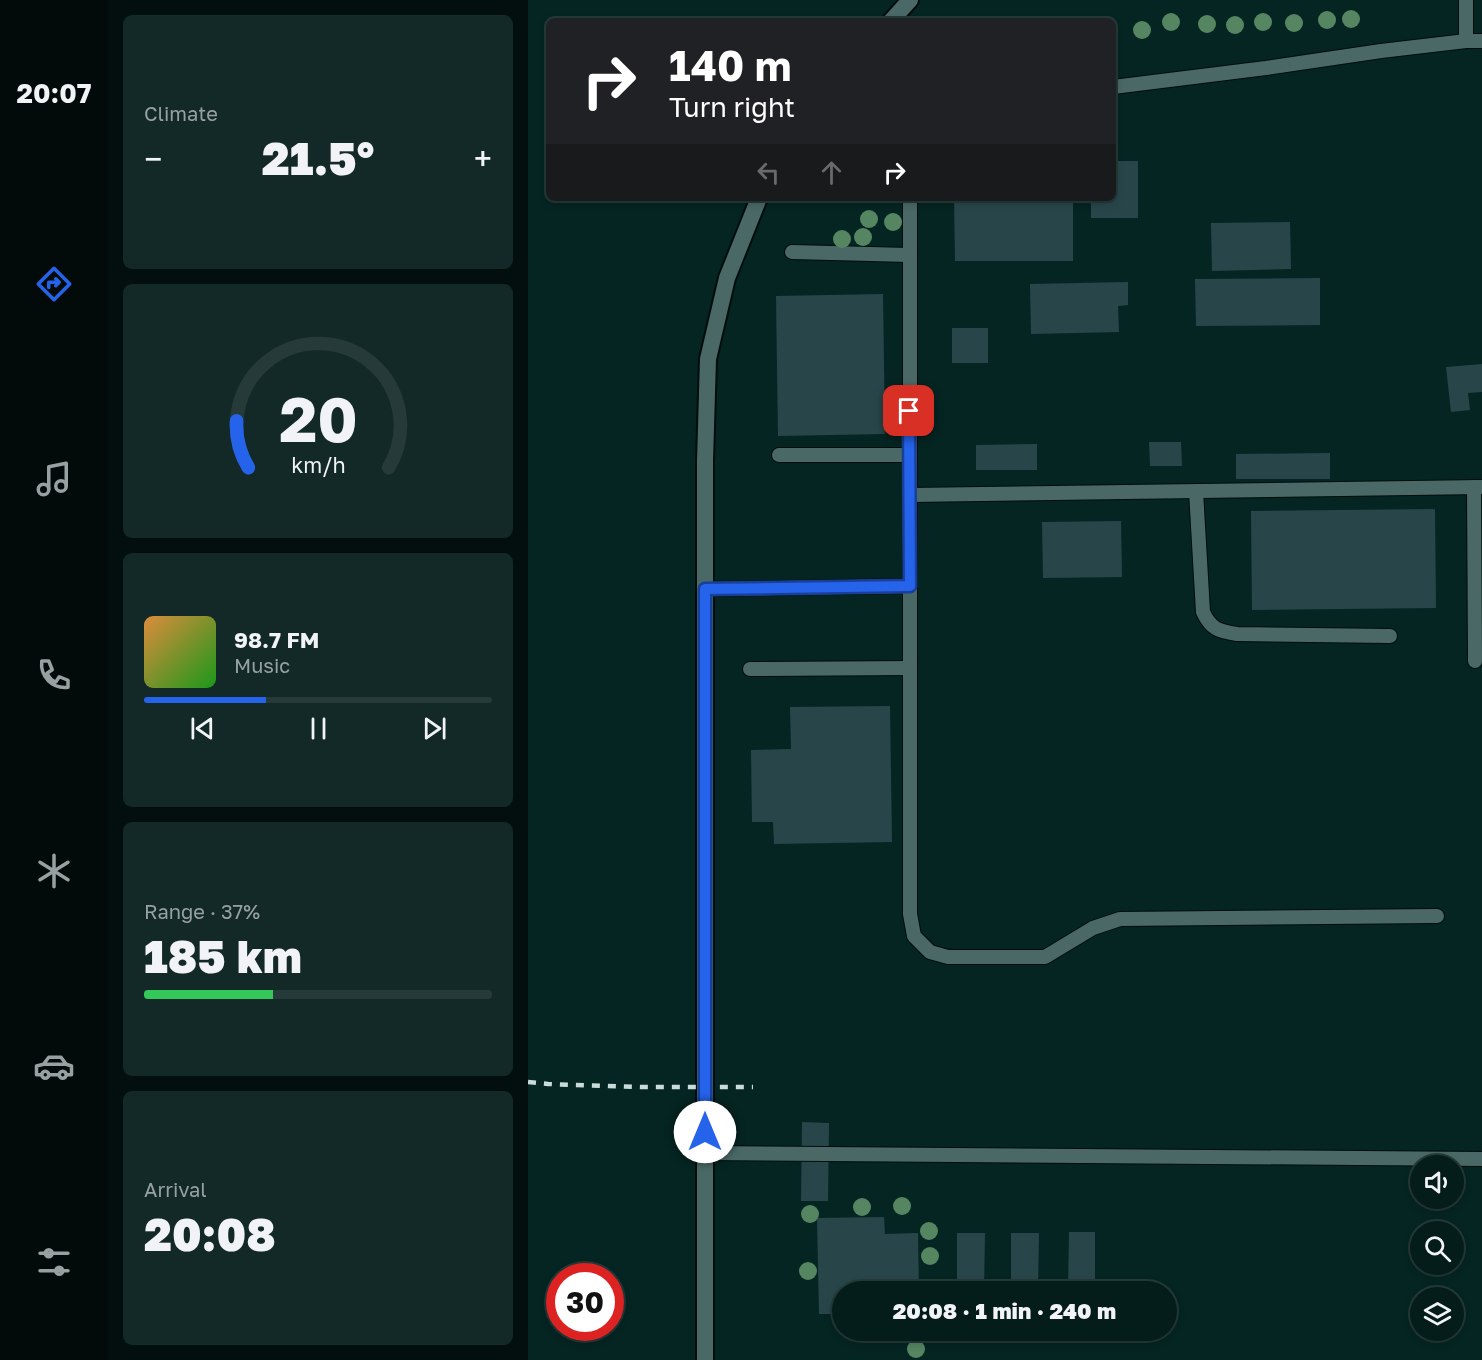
<!DOCTYPE html>
<meta charset="utf-8">
<style>
:root{--surface:#041c1a;--page:#122927;--text:#f1f3f6;--muted:#97a1a2;--line:#253a39;--accent:#2563eb}
body{margin:0;font-family:"Golos Text",sans-serif;background:var(--page);color:var(--text);height:100vh;display:flex;flex-direction:column;font-size:22px;white-space:nowrap}
*{box-sizing:border-box;margin:0}
p{font-size:20px;color:var(--muted)}
.icon{flex:none;width:33px;height:33px;fill:none;stroke:currentColor;stroke-width:2;stroke-linecap:round;stroke-linejoin:round}
.map{position:relative;flex:1;overflow:hidden}
.panel{display:flex;flex-direction:column;gap:15px;padding:15px;background:#020f0e;width:420px}
.panel>*{flex:none}
.banner{position:absolute;left:18px;top:18px;width:570px;height:183px;border-radius:9px;box-shadow:0 3px 9px #0003,0 0 0 2px var(--line);background:#202124;color:#fff;overflow:hidden}
.tools{position:absolute;left:882px;top:1155px;display:grid;gap:12px}
.tools a{display:grid;place-items:center;width:54px;height:54px;border-radius:50%;background:var(--surface);box-shadow:0 3px 9px #0003,0 0 0 2px var(--line);font-size:30px}
.speed{position:absolute;left:18px;top:1263px;display:flex;gap:12px;font-size:30px;font-weight:700;text-align:center}
.speed>*{display:grid;place-content:center;width:78px;height:78px;border-radius:50%;background:var(--surface);box-shadow:0 3px 9px #0003,0 0 0 2px var(--line);line-height:1}
.speed .limit{border:9px solid #d22;background:#fff;color:#111}
.pin{position:absolute;display:grid;place-items:center;width:51px;height:51px;color:#fff;margin:-26px;border-radius:12px;box-shadow:0 3px 9px #0006}
.me{position:absolute;width:66px;margin:-33px;rotate:0deg;stroke-linejoin:round;filter:drop-shadow(0 0 4px #0008)}
.turn{display:flex;align-items:center;gap:21px;height:126px;padding:0 24px;font-size:27px}
.turn .icon{width:78px;height:78px;stroke-width:2.5}
.turn b{display:block;font-size:42px;line-height:51px}
.lanes{display:flex;align-items:center;height:57px;padding:0 24px;background:#0003;justify-content:center;gap:30px;direction:ltr}
.lanes .off{opacity:.35}
.big{font-size:45px;font-weight:800;line-height:1.1}
.panel .tile{flex:1;display:flex;flex-direction:column;justify-content:center;gap:9px;min-width:0;padding:0 21px;border-radius:9px;background:var(--page)}
.panel .dial{align-items:center;gap:0}
.dial svg{height:156px;overflow:visible;fill:none;stroke:var(--line);stroke-width:7;stroke-linecap:round;text-anchor:middle}
.dial text{fill:var(--text);stroke:none}
.song{display:flex;align-items:center;gap:18px}
.cover{width:72px;height:72px;border-radius:9px;background:linear-gradient(135deg,hsl(30 70% 55%),hsl(120 70% 35%))}
.played{height:6px;border-radius:3px;background:linear-gradient(90deg,var(--accent) 35%,var(--line) 35%)}
.keys{display:flex;justify-content:space-around;direction:ltr}
.heat{display:flex;justify-content:space-between;align-items:center;font-size:33px;direction:ltr}
.charge{height:9px;border-radius:4px;background:linear-gradient(90deg,#34c759 37%,var(--line) 0)}
.trip{position:absolute;left:304px;top:1281px;width:345px;height:60px;border-radius:30px;background:var(--surface);box-shadow:0 3px 9px #0003,0 0 0 2px var(--line);font-weight:800;line-height:60px;text-align:center}
main{display:flex;flex:1;min-height:0}
.tabs{display:flex;flex-direction:column;width:108px;justify-content:space-around;align-items:center;background:#020b0a;color:var(--muted)}
.tabs .icon{width:42px;height:42px}
.tabs .selected{color:var(--accent)}
.tabs b{font-size:27px;color:var(--text)}
.map>svg:first-child{display:block}
</style>
<main>
<nav class="tabs">
<b>20:07</b>
<svg class="icon selected" aria-label="directions" viewBox="0 0 24 24"><path d="M12 3l9 9-9 9-9-9zM9 14v-3h6M13 9l2 2-2 2"/></svg>
<svg class="icon" aria-label="music" viewBox="0 0 24 24"><path d="M9 18V5l10-2v13"/><circle cx="6" cy="18" r="3"/><circle cx="16" cy="16" r="3"/></svg>
<svg class="icon" aria-label="phone" viewBox="0 0 24 24"><path d="M5 4h4l2 5-3 2q2 4 5 5l2-3 5 2v4C11 20 4 13 5 4z"/></svg>
<svg class="icon" aria-label="climate" viewBox="0 0 24 24"><path d="M12 3v18M4 7l16 10M4 17L20 7"/></svg>
<svg class="icon" aria-label="car" viewBox="0 0 24 24"><path d="M5 17H2v-5l4-1 3-4h7l3 4 3 1v5h-3M9 17h6M6 11h13"/><circle cx="7" cy="17" r="2"/><circle cx="17" cy="17" r="2"/></svg>
<svg class="icon" aria-label="filters" viewBox="0 0 24 24"><path d="M4 7h16M4 17h16"/><circle cx="9" cy="7" r="2"/><circle cx="15" cy="17" r="2"/></svg>
</nav>
<section class="panel">
<div class="tile"><p>Climate</p>
<div class="heat"><a>−</a><b class="big">21.5°</b><a>+</a></div>
</div>
<div class="tile dial"><svg viewBox="0 0 100 80">
<path d="M14 69A42 42 0 1 1 86 69"/>
<path d="M14 69A42 42 0 0 1 8 45" stroke="#2563eb"/>
<text x="50" y="56" font-size="32" font-weight="700">20</text>
<text x="50" y="72" font-size="11">km/h</text>
</svg></div>
<div class="tile">
<div class="song"><i class="cover"></i><div><b>98.7 FM</b><p>Music</p></div></div>
<div class="played"></div>
<div class="keys"><svg class="icon" aria-label="previous" viewBox="0 0 24 24"><path d="M18 5L8 12l10 7zM5 5v14"/></svg><svg class="icon" aria-label="pause" viewBox="0 0 24 24"><path d="M8 5v14M16 5v14"/></svg><svg class="icon" aria-label="next" viewBox="0 0 24 24"><path d="M6 5l10 7-10 7zM19 5v14"/></svg></div>
</div>
<div class="tile"><p>Range · 37%</p><b class="big">185 km</b><div class="charge"></div></div>
<div class="tile"><p>Arrival</p><b class="big">20:08</b></div>
</section>
<div class="map">
<svg width="954" height="1360" viewBox="0 0 954 1360">
<rect width="100%" height="100%" fill="#052522"/>
<!-- building -->
<g fill="#28464a">
<polygon points="585,161 610,161 610,218 563,218 563,198 585,198"/>
<polygon points="426,198 545,198 545,261 427,261"/>
<polygon points="762,222 763,269 684,271 683,223"/>
<polygon points="792,278 792,325 668,326 667,279"/>
<polygon points="600,282 600,305 590,306 591,332 503,334 502,284"/>
<polygon points="355,294 357,434 250,436 248,296"/>
<rect x="424" y="328" width="36" height="35"/>
<polygon points="954,364 954,392 940,393 942,410 923,412 918,367"/>
<polygon points="621,442 653,442 654,466 622,466"/>
<polygon points="509,444 509,470 448,470 448,445"/>
<polygon points="802,453 802,479 708,479 708,454"/>
<polygon points="907,509 908,608 724,610 723,511"/>
<polygon points="593,521 594,577 515,578 514,522"/>
<polygon points="362,706 364,842 246,844 245,822 224,822 223,750 263,749 262,707"/>
<polygon points="274,1122 301,1123 300,1201 273,1201"/>
<polygon points="356,1217 357,1234 390,1233 391,1292 315,1292 315,1314 291,1314 289,1218"/>
<polygon points="541,1232 567,1232 567,1292 540,1292"/>
<polygon points="429,1233 457,1233 456,1292 429,1292"/>
<polygon points="483,1233 511,1233 510,1292 483,1292"/>
</g>
<g fill="none" stroke-linecap="round" stroke-linejoin="round">
<!-- service casing -->
<g stroke="#000d0b" stroke-width="16">
<g id="service">
<polyline points="938,41 938,0"/>
<polyline points="585,87 738,68 853,51 938,41 954,41"/>
<polyline points="382,198 382,914 386,936 402,952 420,957 517,957 565,928 592,919 909,916"/>
<polyline points="264,252 381,255"/>
<polyline points="251,455 381,455"/>
<polyline points="946,487 947,661"/>
<path d="M668,491L675,612C683,629 690,631 709,634L862,636"/>
<polyline points="382,495 954,487"/>
<polyline points="177,589 382,586"/>
<polyline points="222,669 382,668"/>
<polyline points="177,1153 954,1159"/>
</g>
</g>
<!-- minor casing -->
<g stroke="#000d0b" stroke-width="20">
<g id="minor">
<polyline points="363,21 382,0"/>
<polyline points="177,1360 177,461 180,359 199,278 231,198"/>
</g>
</g>
<!-- service -->
<use href="#service" stroke="#4a6966" stroke-width="14"/>
<!-- minor -->
<use href="#minor" stroke="#4a6966" stroke-width="16"/>
<!-- rail -->
<polyline stroke="#cadcd9" stroke-width="4.5" stroke-dasharray="8 8" stroke-linecap="butt" points="0,1082 20,1084 113,1087 225,1087"/>
</g>
<!-- trees -->
<g fill="#558661">
<circle cx="823" cy="19" r="9"/>
<circle cx="799" cy="20" r="9"/>
<circle cx="643" cy="22" r="9"/>
<circle cx="735" cy="22" r="9"/>
<circle cx="766" cy="23" r="9"/>
<circle cx="679" cy="24" r="9"/>
<circle cx="707" cy="25" r="9"/>
<circle cx="614" cy="30" r="9"/>
<circle cx="341" cy="219" r="9"/>
<circle cx="365" cy="222" r="9"/>
<circle cx="335" cy="237" r="9"/>
<circle cx="314" cy="239" r="9"/>
<circle cx="374" cy="1206" r="9"/>
<circle cx="334" cy="1207" r="9"/>
<circle cx="282" cy="1214" r="9"/>
<circle cx="401" cy="1231" r="9"/>
<circle cx="402" cy="1256" r="9"/>
<circle cx="280" cy="1271" r="9"/>
<circle cx="388" cy="1349" r="9"/>
</g>
<g fill="none" stroke-linecap="round" stroke-linejoin="round">
<!-- route casing -->
<g stroke="#184099" stroke-width="15">
<polyline id="route" points="177,1132 177,589 382,586 381,411"/>
</g>
<!-- route -->
<use href="#route" stroke="#2563eb" stroke-width="10"/>
</g>
</svg>
<div class="tools">
<a><svg class="icon" aria-label="sound" viewBox="0 0 24 24"><path d="M4 9h4l5-4v14l-5-4H4zM17 9q2 3 0 6"/></svg></a>
<a><svg class="icon" aria-label="search" viewBox="0 0 24 24"><circle cx="10" cy="10" r="6"/><path d="M15 15l6 6"/></svg></a>
<a><svg class="icon" aria-label="layers" viewBox="0 0 24 24"><path d="M12 4l9 5-9 5-9-5zM3 14l9 5 9-5"/></svg></a>
</div>
<div class="speed"><div class="limit">30</div></div>
<div class="pin" style="left:381px;top:411px;background:#d93025"><svg class="icon" aria-label="arrive" viewBox="0 0 24 24"><path d="M6 21V4h12l-3 4 3 4H6"/></svg></div>
<svg class="me" style="left:177px;top:1132px" viewBox="-20 -20 40 40"><circle r="19" fill="#fff"/><path d="M0-13L10 11 0 6-10 11z" fill="#2563eb"/></svg>
<div class="trip">20:08 · 1 min · 240 m</div>
<div class="banner">
<div class="turn"><svg class="icon" aria-label="right" viewBox="0 0 24 24"><path d="M7 20v-9h11M14 6l5 5-5 5"/></svg><div><b>140 m</b>Turn right</div></div>
<div class="lanes"><svg class="icon off" aria-label="left" viewBox="0 0 24 24"><path d="M17 20v-9H6M10 6l-5 5 5 5"/></svg><svg class="icon off" aria-label="ahead" viewBox="0 0 24 24"><path d="M12 20V5M6 11l6-6 6 6"/></svg><svg class="icon" aria-label="right" viewBox="0 0 24 24"><path d="M7 20v-9h11M14 6l5 5-5 5"/></svg></div>
</div>
</div>
</main>
